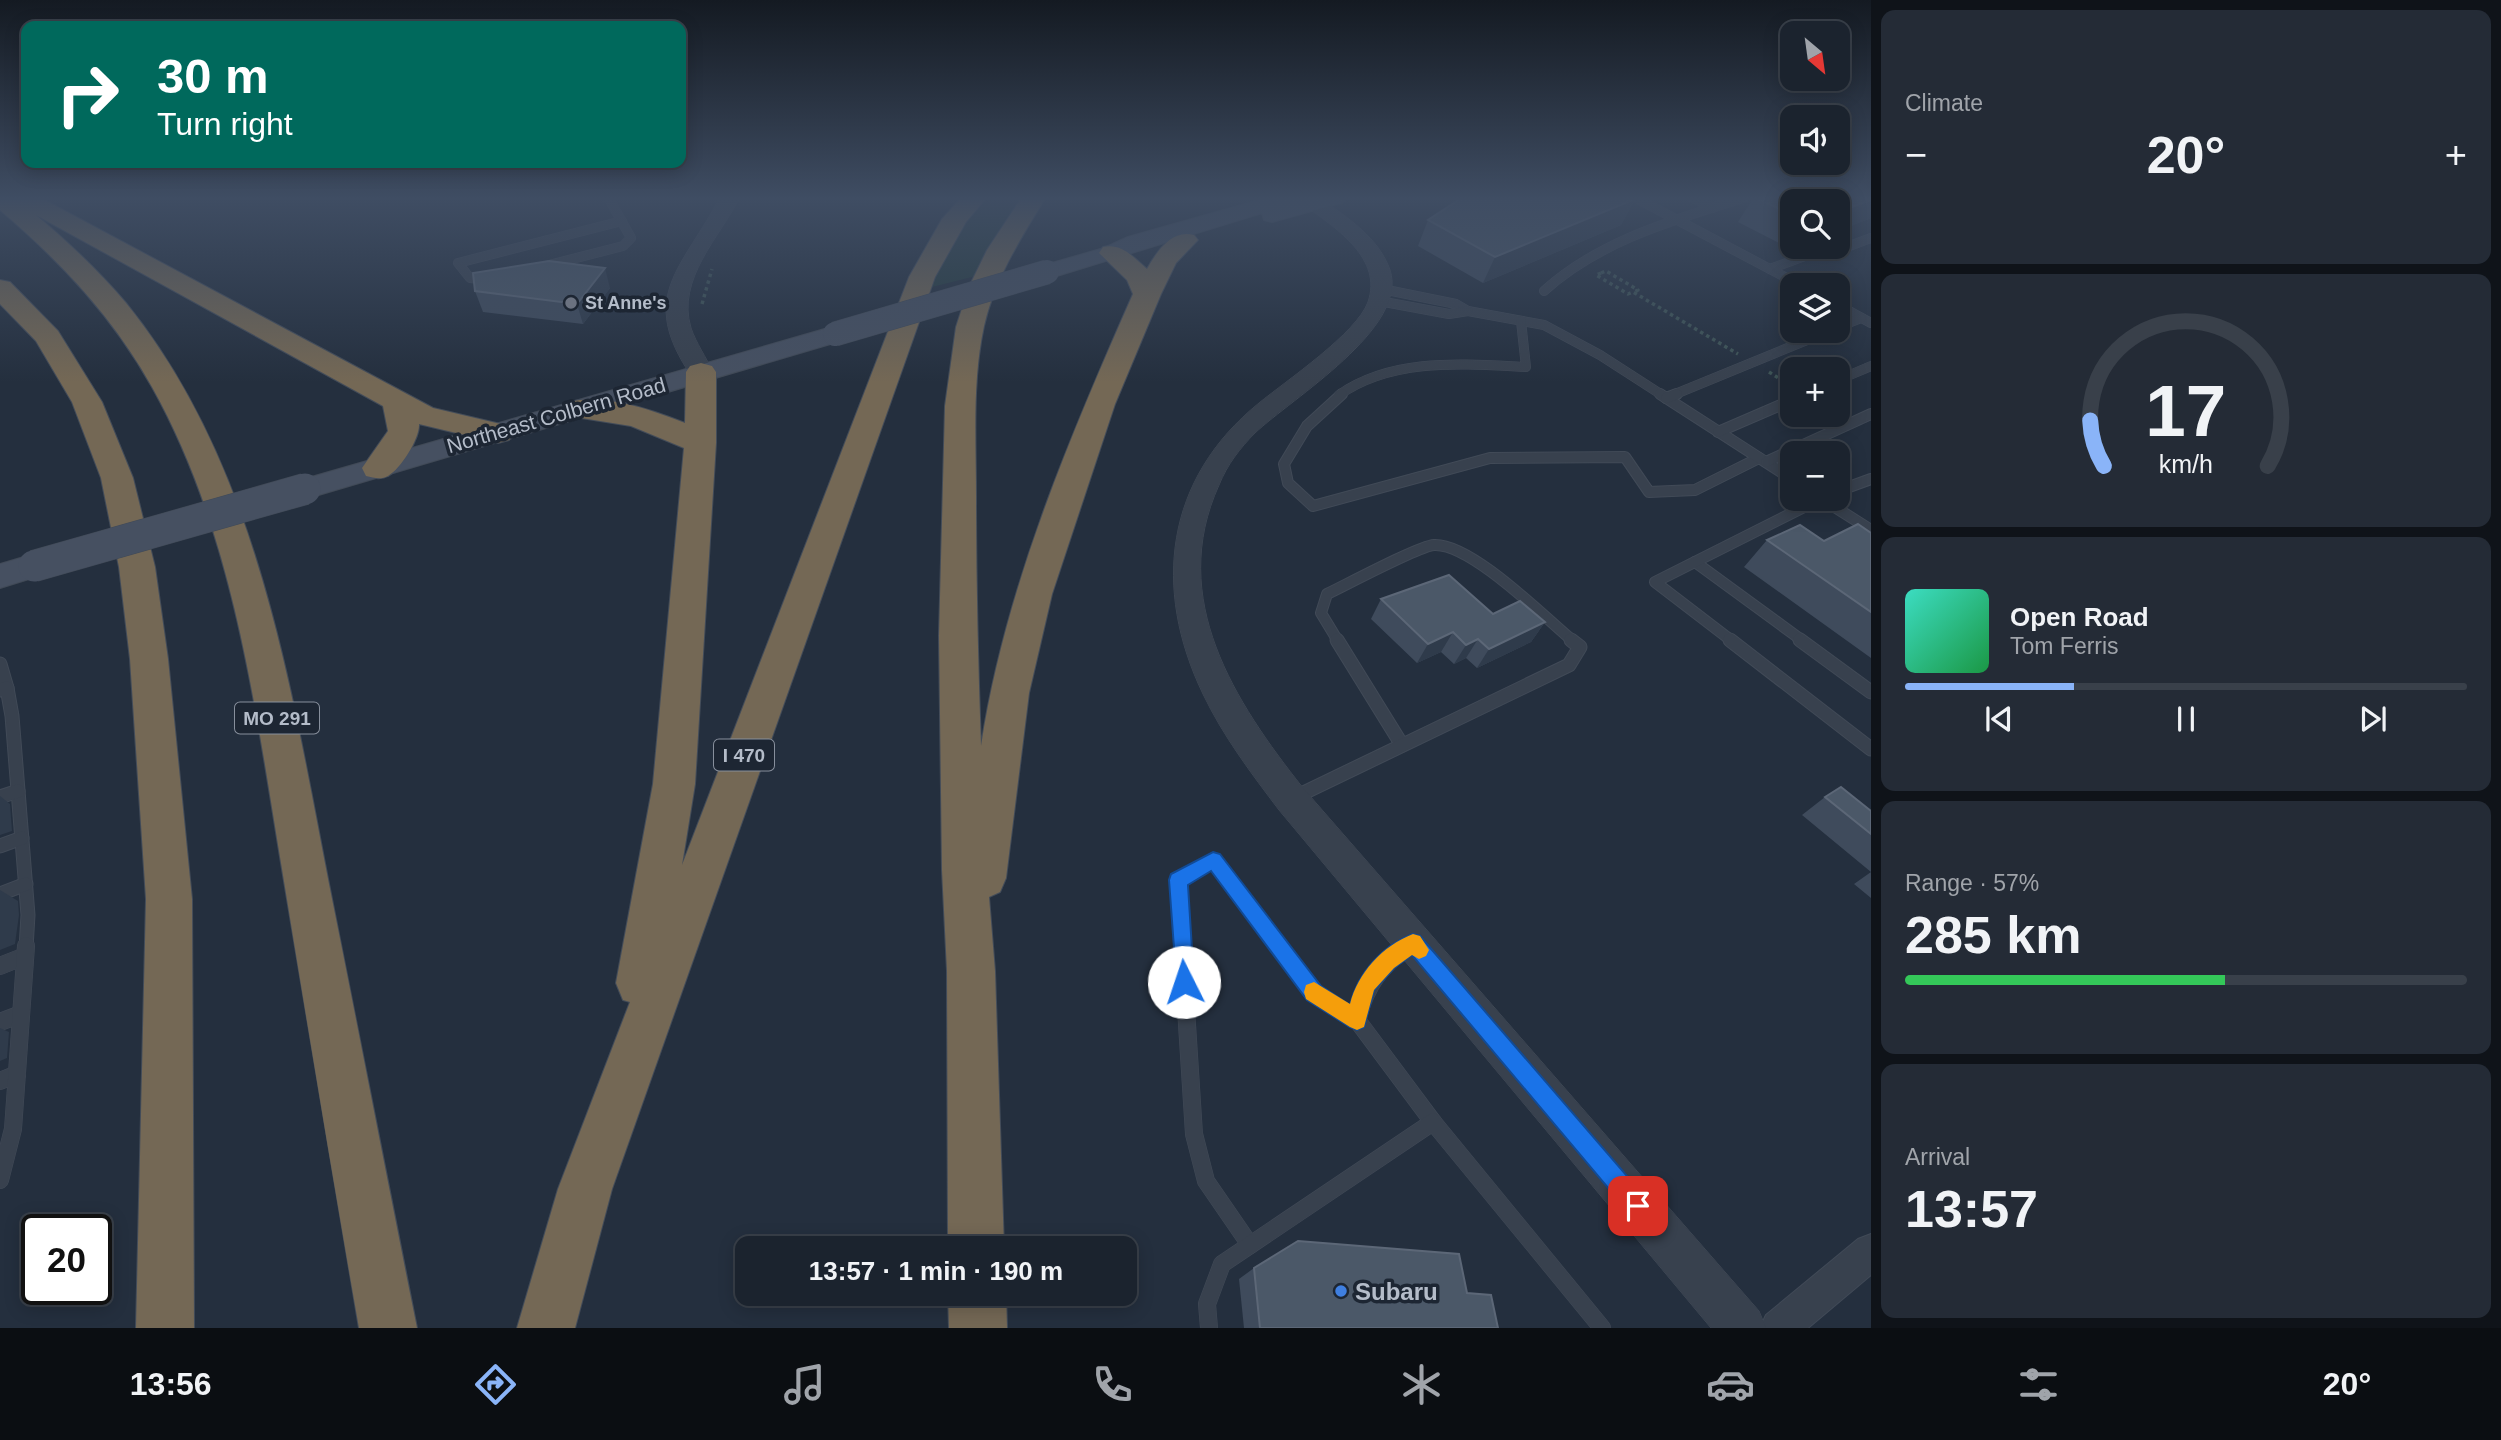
<!DOCTYPE html>
<meta charset="utf-8">
<style>
:root{--surface:#1b232e;--page:#242b36;--text:#f1f3f6;--muted:#a0a4aa;--line:#39404a;--accent:#8ab4f8}
body{margin:0;font-family:Arial,sans-serif;background:var(--page);color:var(--text);height:100vh;display:flex;flex-direction:column;font-size:26px;white-space:nowrap}
*{box-sizing:border-box;margin:0}
p{font-size:23px;color:var(--muted)}
.icon{flex:none;width:38px;height:38px;fill:none;stroke:currentColor;stroke-width:2;stroke-linecap:round;stroke-linejoin:round}
.map{position:relative;flex:1;overflow:hidden}
.drawer{display:flex;flex-direction:column;gap:10px;padding:10px;background:#0f1319;width:630px}
.drawer>*{flex:none}
.banner{position:absolute;left:21px;top:21px;width:665px;height:147px;border-radius:14px;box-shadow:0 4px 18px #0003,0 0 0 2px var(--line);background:#00695c;color:#fff;overflow:hidden}
.needle{width:46px;rotate:151deg}
.fabs{position:absolute;left:1780px;top:21px;display:grid;gap:14px}
.fabs a{display:grid;place-items:center;width:70px;height:70px;border-radius:14px;background:var(--surface);box-shadow:0 4px 18px #0003,0 0 0 2px var(--line);font-size:35px}
.speed{position:absolute;left:21px;top:1214px;display:flex;gap:14px;font-size:35px;font-weight:700;text-align:center}
.speed>*{display:grid;place-content:center;width:91px;height:91px;border-radius:50%;background:var(--surface);box-shadow:0 4px 18px #0003,0 0 0 2px var(--line);line-height:1}
.speed .limit{border:4px solid #111;border-radius:10px;background:#fff;color:#111}
.pin{position:absolute;display:grid;place-items:center;width:60px;height:60px;color:#fff;margin:-30px;border-radius:14px;box-shadow:0 4px 10px #0006}
.me{position:absolute;width:77px;margin:-38px;rotate:356deg;stroke-linejoin:round;filter:drop-shadow(0 0 5px #0008)}
.turn{display:flex;align-items:center;gap:24px;height:147px;padding:0 21px;font-size:32px}
.turn .icon{width:91px;height:91px;stroke-width:2.5}
.turn b{display:block;font-size:49px;line-height:60px}
.big{font-size:52px;font-weight:700;line-height:1.1}
.drawer .tile{flex:1;display:flex;flex-direction:column;justify-content:center;gap:10px;min-width:0;padding:0 24px;border-radius:14px;background:var(--page)}
.drawer .dial{align-items:center;gap:0}
.dial svg{height:182px;overflow:visible;fill:none;stroke:var(--line);stroke-width:7;stroke-linecap:round;text-anchor:middle}
.dial text{fill:var(--text);stroke:none}
.song{display:flex;align-items:center;gap:21px}
.cover{width:84px;height:84px;border-radius:10px;background:linear-gradient(135deg,hsl(170 70% 55%),hsl(140 70% 35%))}
.played{height:7px;border-radius:4px;background:linear-gradient(90deg,var(--accent) 30%,var(--line) 30%)}
.keys{display:flex;justify-content:space-around;direction:ltr}
.heat{display:flex;justify-content:space-between;align-items:center;font-size:38px;direction:ltr}
.charge{height:10px;border-radius:5px;background:linear-gradient(90deg,#34c759 57%,var(--line) 0)}
.trip{position:absolute;left:735px;top:1236px;width:402px;height:70px;border-radius:14px;background:var(--surface);box-shadow:0 4px 18px #0003,0 0 0 2px var(--line);font-weight:700;line-height:70px;text-align:center}
.tabs{display:flex;height:112px;justify-content:space-around;align-items:center;background:#0b0e12;color:var(--muted)}
.tabs .icon{width:49px;height:49px}
.tabs .current{color:var(--accent)}
.tabs b{font-size:32px;color:var(--text)}
main{display:flex;flex:1;min-height:0}
.map>svg:first-child{display:block}
</style>
<main>
<div class="map">
<svg width="1871" height="1328" viewBox="0 0 1871 1328">
<rect width="100%" height="100%" fill="#242f3e"/>
<!-- green -->
<polygon fill="#263c3f" points="985,197 1024,197 976,276 928,288 954,241"/>
<g fill="none" stroke-linecap="round" stroke-linejoin="round">
<!-- service-far3 casing -->
<g stroke="#414a57" stroke-width="10">
<g id="service-far3">
<polyline points="1634,197 1800,285"/>
<polyline points="1691,197 1713,208"/>
<polyline points="545,266 623,246 631,238 608,197"/>
<polyline points="1770,269 1829,247 1844,248 1871,238"/>
<polyline points="490,280 470,278 458,263 622,221"/>
<polyline points="1382,289 1456,304 1468,311 1544,325 1600,355 1662,395"/>
<path d="M1544,291C1600,240 1675,220 1746,197"/>
<polyline points="1379,301 1449,314 1468,311"/>
<polyline points="1838,305 1871,323"/>
<polyline points="1838,327 1861,318"/>
<polyline points="1838,380 1871,366"/>
<path d="M1339,395C1393,357 1464,364 1526,367L1521,321"/>
<polyline points="1673,395 1829,331"/>
</g>
</g>
<!-- service-far2 casing -->
<g stroke="#414a57" stroke-width="12">
<g id="service-far2">
<polyline points="1342,394 1307,426 1284,464 1288,483 1313,506 1490,458 1625,457 1649,492 1695,490 1759,458"/>
<polyline points="1660,394 1792,479"/>
<polyline points="1666,398 1677,394"/>
<polyline points="1718,432 1792,400"/>
<polyline points="1766,462 1871,414"/>
<polyline points="1838,491 1871,479"/>
<polyline points="1822,499 1871,530"/>
<polyline points="1695,562 1803,641"/>
<path d="M1338,641L1321,613L1327,594C1346,585 1419,546 1434,545C1471,543 1544,617 1573,641"/>
<polyline points="1732,641 1655,582 1820,499"/>
</g>
</g>
<!-- service-far1 casing -->
<g stroke="#414a57" stroke-width="15">
<g id="service-far1">
<polyline points="1337,640 1402,745"/>
<polyline points="1730,640 1871,749"/>
<polyline points="1800,640 1871,692"/>
<polyline points="0,664 7,688"/>
<polyline points="0,690 7,688 12,716 28,915 26,948"/>
<polyline points="0,797 18,791"/>
<polyline points="1291,799 1569,665 1580,647 1571,640"/>
<polyline points="0,846 22,838"/>
<polyline points="0,894 26,884"/>
<polyline points="1182,948 1178,880 1213,860 1280,948"/>
<polyline points="1406,948 1411,944"/>
</g>
</g>
<!-- service casing -->
<g stroke="#414a57" stroke-width="18">
<g id="service">
<polyline points="1182,946 1194,1134 1206,1181 1250,1245"/>
<polyline points="1278,946 1314,993 1357,1020 1433,1122"/>
<polyline points="0,966 25,956"/>
<path d="M1357,1020C1366,985 1380,967 1408,946"/>
<polyline points="0,1022 21,1014"/>
<polyline points="0,1081 17,1074"/>
<polyline points="0,1180 13,1129 26,946"/>
<polyline points="1209,1328 1207,1304 1222,1264 1433,1122 1602,1328"/>
</g>
</g>
<!-- minor casing -->
<g stroke="#414a57" stroke-width="2">
<polygon id="minor" points="1871,1234 1871,1275 1808,1328 1760,1328 1766,1315 1858,1239"/>
</g>
<!-- tertiary casing -->
<g stroke="#414a57" stroke-width="1">
<g id="tertiary">
<path d="M720,197H740C720,237 676,279 691,328C696,343 706,357 713,372L710,377H692C636,295 683,269 720,197Z"/>
<path d="M1314,197L1321,199C1347,217 1379,238 1390,270C1409,328 1292,398 1255,433C1240,448 1227,465 1219,485C1167,599 1235,702 1303,788L1759,1311L1766,1328H1711L1279,810C1251,773 1223,736 1203,694C1152,588 1165,479 1259,403C1286,381 1357,333 1368,302C1383,259 1337,229 1307,207L1304,203Z"/>
</g>
</g>
<!-- secondary casing -->
<g stroke="#414a57" stroke-width="2">
<g id="secondary">
<polygon points="1270,197 1304,197 1302,199 1347,197 1344,202 1272,222 1264,220 1262,213 1047,279 1038,277 1035,272 1038,267 1104,248 1128,237"/>
<polygon points="835,326 844,328 848,334 844,340 305,499 294,496 290,489 294,482"/>
<polygon points="34,554 45,558 50,566 45,574 0,588 0,564"/>
</g>
</g>
<!-- motorway casing -->
<g stroke="#434c59" stroke-width="2">
<g id="motorway">
<path d="M0,197L18,199L20,197H39L433,408L509,426L514,433L509,440L498,443L419,424C420,438 401,469 388,476C381,480 374,478 366,476L362,468L388,431L383,406L36,215C68,242 99,271 126,303C258,466 290,685 329,884C359,1032 387,1180 417,1328H359C332,1175 307,1022 282,869C255,707 234,533 152,387C113,317 61,262 0,210Z"/>
<path d="M962,197H987L966,222L935,277L612,1189L575,1328H517L558,1189L630,1002L623,1000L616,983L653,784L684,448L631,426L569,416L565,409L569,402C604,393 652,410 685,423L686,372L690,366L701,363L712,366L716,372V443L695,784L682,865L909,277L942,219Z"/>
<path d="M1022,197H1046C1021,238 995,278 984,326C972,381 976,440 976,496C976,579 978,663 981,746C1005,589 1069,439 1133,294L1127,280L1099,253L1103,247C1122,243 1133,257 1147,269C1157,251 1172,229 1194,235L1198,240L1176,263L1161,294L1115,404L1052,594L1029,693L1006,878L1000,892L989,897L995,971L1004,1248H948L947,971L942,870L939,636L945,406L956,327L969,287L987,250Z"/>
<polygon points="0,280 10,282 58,331 102,402 133,478 155,567 168,659 192,899 194,1328 136,1328 146,899 130,659 119,567 101,478 72,402 36,341 0,304"/>
<polygon points="948,1293 1006,1293 1007,1328 949,1328"/>
</g>
</g>
<!-- path -->
<g stroke="#3f5557" stroke-width="3.5" stroke-dasharray="3.5 3.5" stroke-linecap="butt">
<polyline points="1601,273 1596,275 1628,294 1633,292 1738,354"/>
<polyline points="1601,273 1606,271 1638,290 1634,292"/>
<polyline points="702,304 712,269"/>
<polyline points="1769,372 1788,384"/>
</g>
<!-- service-far3 -->
<use href="#service-far3" stroke="#38414e" stroke-width="9"/>
<!-- service-far2 -->
<use href="#service-far2" stroke="#38414e" stroke-width="10"/>
<!-- service-far1 -->
<use href="#service-far1" stroke="#38414e" stroke-width="13"/>
<!-- service -->
<use href="#service" stroke="#38414e" stroke-width="17"/>
<!-- minor -->
<use href="#minor" fill="#38414e" fill-rule="evenodd"/>
<!-- tertiary -->
<use href="#tertiary" fill="#38414e" fill-rule="evenodd"/>
<!-- secondary -->
<use href="#secondary" fill="#465061" fill-rule="evenodd"/>
<!-- motorway -->
<use href="#motorway" fill="#746855" fill-rule="evenodd"/>
<!-- secondary-bridge-far1 casing -->
<g stroke="#414a57" stroke-width="25" stroke-linecap="butt">
<polyline id="secondary-bridge-far1" points="835,334 1047,272"/>
</g>
<!-- secondary-bridge casing -->
<g stroke="#414a57" stroke-width="32" stroke-linecap="butt">
<polyline id="secondary-bridge" points="34,566 305,489"/>
</g>
<!-- secondary-bridge-far1 -->
<use href="#secondary-bridge-far1" stroke="#465061" stroke-width="24"/>
<!-- secondary-bridge -->
<use href="#secondary-bridge" stroke="#465061" stroke-width="31"/>
</g>
<!-- wall -->
<g fill="#3f4b5c">
<polygon points="1754,197 1871,197 1871,218 1838,231 1792,201 1792,247 1796,247 1791,249 1738,222"/>
<polygon points="1635,199 1621,225 1483,283 1418,246 1428,220"/>
<polygon points="610,288 583,324 483,312 475,291"/>
<polygon points="1871,533 1871,658 1744,567 1767,540 1824,541"/>
<polygon points="1381,599 1493,614 1545,622 1531,642 1477,668 1466,658 1454,664 1441,652 1417,663 1371,619"/>
<polygon points="1825,797 1871,811 1871,898 1854,884 1871,872 1802,815"/>
<polygon points="1254,1268 1467,1293 1498,1328 1244,1328 1239,1279"/>
</g>
<!-- shaded-wall -->
<g fill="#2f3b4b">
<polygon points="1635,199 1621,225 1483,283 1495,257"/>
<polygon points="1871,200 1871,218 1838,231 1838,212"/>
<polygon points="605,268 610,288 583,324 577,304"/>
<polygon points="1545,622 1531,642 1477,668 1489,649"/>
<polygon points="1453,632 1441,652 1417,663 1428,644"/>
<polygon points="1478,639 1466,658 1454,664 1466,645"/>
<polygon points="0,796 10,804 12,831 0,835"/>
<polygon points="0,890 18,901 19,915 15,944 0,950"/>
<polygon points="0,1028 9,1032 7,1058 0,1061"/>
</g>
<!-- building -->
<g fill="#4b5868" stroke="#5c6777" stroke-width="2">
<polygon points="1463,197 1630,197 1635,199 1495,257 1428,220"/>
<polygon points="1755,197 1871,197 1871,200 1838,212 1838,201 1792,201 1792,215"/>
<polygon points="549,261 605,268 577,304 475,291 473,273"/>
<polygon points="1858,524 1871,533 1871,612 1767,540 1800,525 1824,541"/>
<polygon points="1449,575 1493,614 1520,601 1545,622 1489,649 1478,639 1466,645 1453,632 1428,644 1381,599"/>
<polygon points="1841,787 1871,811 1871,834 1825,797"/>
<polygon points="1298,1241 1459,1254 1467,1293 1491,1295 1498,1328 1260,1328 1254,1268"/>
</g>
<!-- sky -->
<linearGradient id="sky" x2="0" y2="1"><stop stop-color="#141a22"/><stop offset="0.52" stop-color="#3f4d63"/><stop offset="1" stop-color="#3f4d63" stop-opacity="0"/></linearGradient>
<rect width="1871" height="382" fill="url(#sky)"/>
<!-- route -->
<path fill="#1a73e8" stroke="#114b97" stroke-width="2" d="M1213,852L1220,854L1321,986L1350,1005C1358,973 1382,946 1413,934L1420,936L1646,1198L1650,1206L1646,1214L1638,1218L1630,1214L1412,955L1394,968L1374,990L1364,1027L1357,1030L1350,1027L1307,1000L1211,871L1188,885L1194,982L1191,989L1184,992L1177,989L1169,880L1171,874Z"/>
<!-- slow -->
<path fill="#f59e0b" d="M1413,934L1420,936L1429,950L1426,956L1419,959L1412,955L1394,968L1374,990L1364,1027L1357,1030L1350,1027L1306,999L1304,992L1306,985L1314,982L1350,1004C1358,973 1382,946 1413,934Z"/>
<!-- markers -->
<circle fill="#6b7280" stroke="#1d2633" stroke-width="2.5" cx="571" cy="303" r="7"/>
<circle fill="#3f7fe0" stroke="#1d2633" stroke-width="2.5" cx="1341" cy="1291" r="7"/>
<g text-anchor="middle" dominant-baseline="central" stroke-width="7" stroke-linejoin="round" paint-order="stroke">
<!-- far-poi labels -->
<g font-size="18" font-weight="bold" fill="#b4bcc9" stroke="#1d2633" text-anchor="start">
<text x="585" y="303">St Anne's</text>
</g>
<!-- shield labels -->
<g fill="#1d2633" stroke="#878f9c" stroke-width="2">
<rect x="235" y="702.5" width="84" height="31" rx="5"/>
<rect x="714" y="739.5" width="60" height="31" rx="5"/>
</g>
<g font-size="19" font-weight="bold" fill="#b4bcc9">
<text x="277" y="718">MO 291</text>
<text x="744" y="755">I 470</text>
</g>
<!-- street labels -->
<g font-size="21" fill="#b4bcc9" stroke="#1d2633">
<text transform="translate(556 415) rotate(-16)">Northeast Colbern Road</text>
</g>
<!-- near-poi labels -->
<g font-size="24" font-weight="bold" fill="#b4bcc9" stroke="#1d2633" text-anchor="start">
<text x="1355" y="1291">Subaru</text>
</g>
</g>
</svg>
<div class="fabs">
<a><svg class="needle" viewBox="-14 -14 28 28"><path d="M0-13l5 13h-10z" fill="#e53935"/><path d="M0 13l5-13h-10z" fill="#a0a4aa"/></svg></a>
<a><svg class="icon" aria-label="sound" viewBox="0 0 24 24"><path d="M4 9h4l5-4v14l-5-4H4zM17 9q2 3 0 6"/></svg></a>
<a><svg class="icon" aria-label="search" viewBox="0 0 24 24"><circle cx="10" cy="10" r="6"/><path d="M15 15l6 6"/></svg></a>
<a><svg class="icon" aria-label="layers" viewBox="0 0 24 24"><path d="M12 4l9 5-9 5-9-5zM3 14l9 5 9-5"/></svg></a>
<a>+</a>
<a>−</a>
</div>
<div class="speed"><div class="limit">20</div></div>
<div class="pin" style="left:1638px;top:1206px;background:#d93025"><svg class="icon" aria-label="arrive" viewBox="0 0 24 24"><path d="M6 21V4h12l-3 4 3 4H6"/></svg></div>
<svg class="me" style="left:1184px;top:982px" viewBox="-20 -20 40 40"><circle r="19" fill="#fff"/><path d="M0-13L10 11 0 6-10 11z" fill="#1a73e8"/></svg>
<div class="trip">13:57 · 1 min · 190 m</div>
<div class="banner">
<div class="turn"><svg class="icon" aria-label="right" viewBox="0 0 24 24"><path d="M7 20v-9h11M14 6l5 5-5 5"/></svg><div><b>30 m</b>Turn right</div></div>
</div>
</div>
<section class="drawer">
<div class="tile"><p>Climate</p>
<div class="heat"><a>−</a><b class="big">20°</b><a>+</a></div>
</div>
<div class="tile dial"><svg viewBox="0 0 100 80">
<path d="M14 69A42 42 0 1 1 86 69"/>
<path d="M14 69A42 42 0 0 1 8 49" stroke="#8ab4f8"/>
<text x="50" y="56" font-size="32" font-weight="700">17</text>
<text x="50" y="72" font-size="11">km/h</text>
</svg></div>
<div class="tile">
<div class="song"><i class="cover"></i><div><b>Open Road</b><p>Tom Ferris</p></div></div>
<div class="played"></div>
<div class="keys"><svg class="icon" aria-label="previous" viewBox="0 0 24 24"><path d="M18 5L8 12l10 7zM5 5v14"/></svg><svg class="icon" aria-label="pause" viewBox="0 0 24 24"><path d="M8 5v14M16 5v14"/></svg><svg class="icon" aria-label="next" viewBox="0 0 24 24"><path d="M6 5l10 7-10 7zM19 5v14"/></svg></div>
</div>
<div class="tile"><p>Range · 57%</p><b class="big">285 km</b><div class="charge"></div></div>
<div class="tile"><p>Arrival</p><b class="big">13:57</b></div>
</section>
</main>
<nav class="tabs">
<b>13:56</b>
<svg class="icon current" aria-label="directions" viewBox="0 0 24 24"><path d="M12 3l9 9-9 9-9-9zM9 14v-3h6M13 9l2 2-2 2"/></svg>
<svg class="icon" aria-label="music" viewBox="0 0 24 24"><path d="M9 18V5l10-2v13"/><circle cx="6" cy="18" r="3"/><circle cx="16" cy="16" r="3"/></svg>
<svg class="icon" aria-label="phone" viewBox="0 0 24 24"><path d="M5 4h4l2 5-3 2q2 4 5 5l2-3 5 2v4C11 20 4 13 5 4z"/></svg>
<svg class="icon" aria-label="climate" viewBox="0 0 24 24"><path d="M12 3v18M4 7l16 10M4 17L20 7"/></svg>
<svg class="icon" aria-label="car" viewBox="0 0 24 24"><path d="M5 17H2v-5l4-1 3-4h7l3 4 3 1v5h-3M9 17h6M6 11h13"/><circle cx="7" cy="17" r="2"/><circle cx="17" cy="17" r="2"/></svg>
<svg class="icon" aria-label="filters" viewBox="0 0 24 24"><path d="M4 7h16M4 17h16"/><circle cx="9" cy="7" r="2"/><circle cx="15" cy="17" r="2"/></svg>
<b>20°</b>
</nav>
